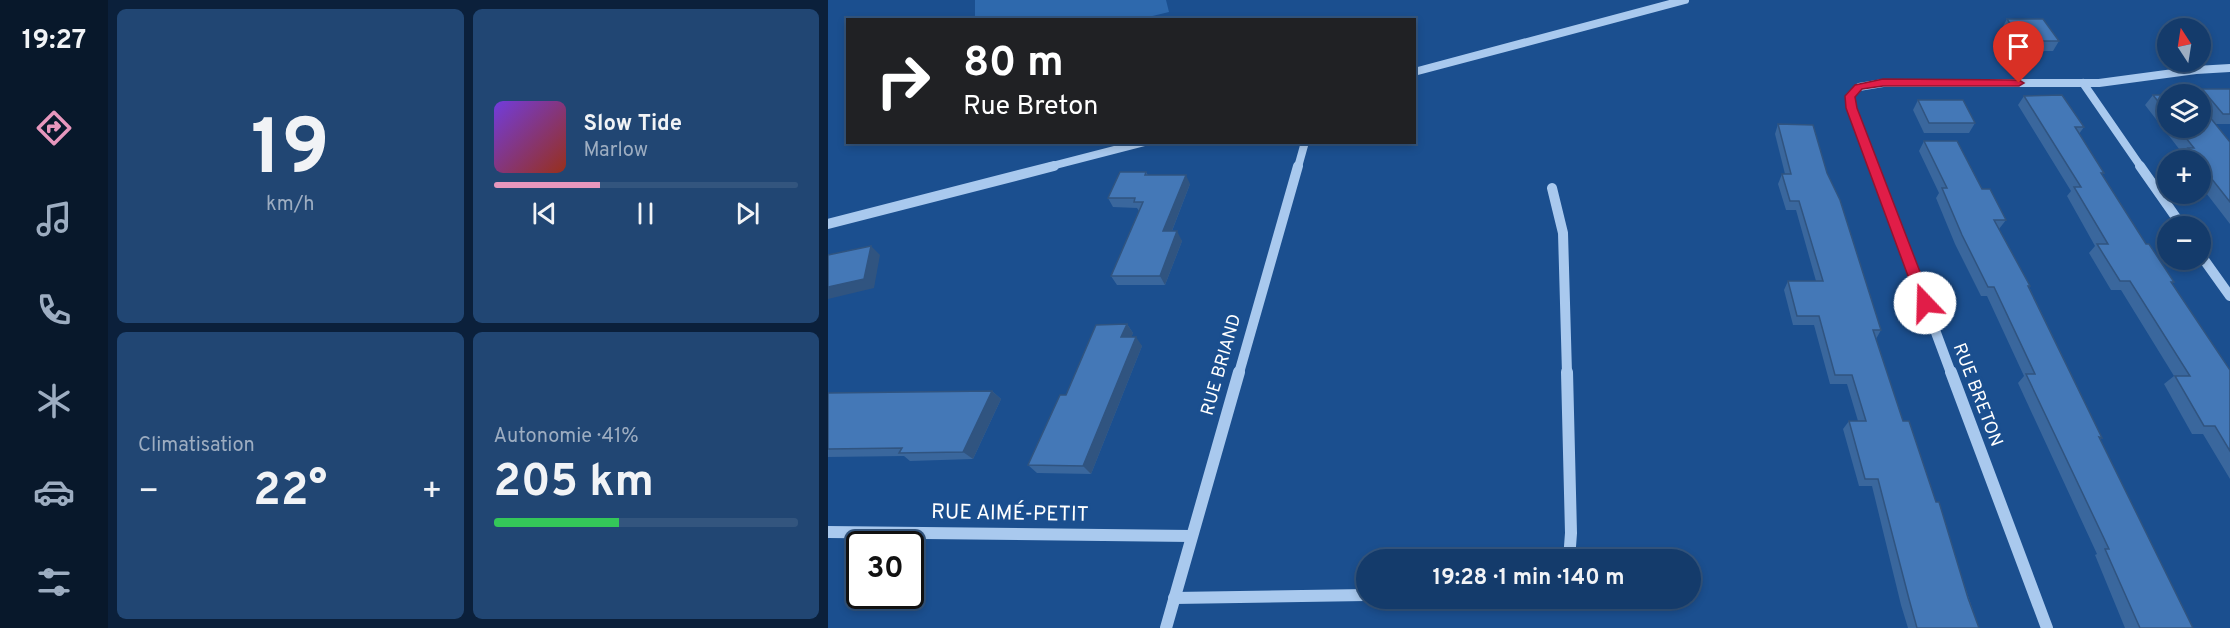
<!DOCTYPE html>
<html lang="fr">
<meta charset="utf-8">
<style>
:root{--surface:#143b6b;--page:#214673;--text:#f1f3f6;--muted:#9dadc1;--line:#33557e;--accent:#e797bd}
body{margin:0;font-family:Overpass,sans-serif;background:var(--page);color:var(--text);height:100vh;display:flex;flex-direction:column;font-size:22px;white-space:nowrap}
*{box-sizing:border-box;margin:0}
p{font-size:20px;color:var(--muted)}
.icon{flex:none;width:33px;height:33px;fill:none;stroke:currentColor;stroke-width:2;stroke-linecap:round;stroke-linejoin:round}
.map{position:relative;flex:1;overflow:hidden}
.drawer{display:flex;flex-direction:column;gap:9px;padding:9px;background:#0b203b;width:720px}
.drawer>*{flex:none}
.top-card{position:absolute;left:18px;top:18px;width:570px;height:126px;border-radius:0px;box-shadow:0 3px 9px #0003,0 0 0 2px var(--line);background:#202124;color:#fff;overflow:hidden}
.needle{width:39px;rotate:348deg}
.controls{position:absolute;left:1329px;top:18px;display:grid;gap:12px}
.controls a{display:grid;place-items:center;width:54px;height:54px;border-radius:50%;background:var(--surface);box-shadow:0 3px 9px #0003,0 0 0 2px var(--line);font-size:30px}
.speed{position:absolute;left:18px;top:531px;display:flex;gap:12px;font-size:30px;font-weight:700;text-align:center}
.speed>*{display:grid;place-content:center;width:78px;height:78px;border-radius:50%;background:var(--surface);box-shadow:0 3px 9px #0003,0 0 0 2px var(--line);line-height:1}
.speed .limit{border:3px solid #111;border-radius:9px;background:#fff;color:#111}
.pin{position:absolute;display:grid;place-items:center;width:51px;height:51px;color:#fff;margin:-62px -26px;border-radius:50% 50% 50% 0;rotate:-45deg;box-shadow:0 0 6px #0007}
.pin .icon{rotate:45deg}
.me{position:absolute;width:66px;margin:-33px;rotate:339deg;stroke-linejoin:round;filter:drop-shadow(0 0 4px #0008)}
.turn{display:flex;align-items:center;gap:21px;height:126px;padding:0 18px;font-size:27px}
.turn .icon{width:78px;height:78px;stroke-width:2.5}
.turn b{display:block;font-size:42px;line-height:51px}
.big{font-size:45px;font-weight:700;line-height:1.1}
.drawer .card{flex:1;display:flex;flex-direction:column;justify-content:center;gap:9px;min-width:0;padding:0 21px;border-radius:9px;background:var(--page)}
.drawer .dial{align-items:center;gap:0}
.dial b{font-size:78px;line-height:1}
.song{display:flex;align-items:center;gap:18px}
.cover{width:72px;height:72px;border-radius:9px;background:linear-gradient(135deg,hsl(260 70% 55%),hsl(10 70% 35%))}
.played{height:6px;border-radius:3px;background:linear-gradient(90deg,var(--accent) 35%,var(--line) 35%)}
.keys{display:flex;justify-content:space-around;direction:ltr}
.heat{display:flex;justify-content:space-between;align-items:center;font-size:33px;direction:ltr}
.charge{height:9px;border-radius:4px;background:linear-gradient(90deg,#34c759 41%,var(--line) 0)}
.drawer .tiles{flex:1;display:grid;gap:9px;grid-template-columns:repeat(2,1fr)}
.trip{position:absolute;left:528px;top:549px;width:345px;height:60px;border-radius:30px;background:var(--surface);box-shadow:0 3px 9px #0003,0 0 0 2px var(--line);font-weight:700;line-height:60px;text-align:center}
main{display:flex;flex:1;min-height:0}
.menu{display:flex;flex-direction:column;width:108px;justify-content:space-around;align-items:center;background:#08182b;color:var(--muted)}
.menu .icon{width:42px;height:42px}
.menu .current{color:var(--accent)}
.menu b{font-size:27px;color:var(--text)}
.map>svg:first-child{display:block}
</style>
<main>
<nav class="menu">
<b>19:27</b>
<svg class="icon current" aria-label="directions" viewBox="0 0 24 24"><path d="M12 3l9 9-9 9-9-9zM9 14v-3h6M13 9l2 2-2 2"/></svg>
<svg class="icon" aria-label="music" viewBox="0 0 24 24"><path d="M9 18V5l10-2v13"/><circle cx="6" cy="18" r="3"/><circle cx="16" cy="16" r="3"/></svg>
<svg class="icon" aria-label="phone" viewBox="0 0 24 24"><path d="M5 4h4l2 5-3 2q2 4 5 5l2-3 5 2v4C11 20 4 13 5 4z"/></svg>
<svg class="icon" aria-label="climate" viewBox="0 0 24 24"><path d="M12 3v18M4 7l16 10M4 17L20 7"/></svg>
<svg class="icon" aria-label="car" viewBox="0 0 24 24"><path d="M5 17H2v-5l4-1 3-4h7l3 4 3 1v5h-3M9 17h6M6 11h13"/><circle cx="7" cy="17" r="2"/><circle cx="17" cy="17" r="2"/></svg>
<svg class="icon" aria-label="filters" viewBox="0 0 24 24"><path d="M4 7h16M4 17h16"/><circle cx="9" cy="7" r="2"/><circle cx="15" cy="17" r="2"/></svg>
</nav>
<section class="drawer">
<div class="tiles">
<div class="card dial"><b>19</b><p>km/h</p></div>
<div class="card">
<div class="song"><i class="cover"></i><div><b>Slow Tide</b><p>Marlow</p></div></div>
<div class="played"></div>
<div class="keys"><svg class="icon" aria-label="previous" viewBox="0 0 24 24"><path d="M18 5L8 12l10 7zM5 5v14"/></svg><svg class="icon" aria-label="pause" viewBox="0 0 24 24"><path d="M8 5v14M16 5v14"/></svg><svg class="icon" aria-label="next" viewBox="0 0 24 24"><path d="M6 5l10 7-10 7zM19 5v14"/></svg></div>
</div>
<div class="card"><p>Climatisation</p>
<div class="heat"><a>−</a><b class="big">22°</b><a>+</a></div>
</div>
<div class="card"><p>Autonomie · 41%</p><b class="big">205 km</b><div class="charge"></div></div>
</div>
</section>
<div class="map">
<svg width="1402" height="628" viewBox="0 0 1402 628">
<rect width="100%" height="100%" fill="#1b4f8f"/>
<!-- green -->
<polygon fill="#2e69ad" points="147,0 338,0 341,12 308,20 147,19"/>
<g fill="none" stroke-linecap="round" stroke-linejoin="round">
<!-- minor-far2 -->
<g stroke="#a9c9ee" stroke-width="8">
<polyline points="586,72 857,0"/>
<polyline points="1255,83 1313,167"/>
<polyline points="220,167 317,142"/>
<polyline points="470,167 477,142"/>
<polyline points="1046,167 1024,108 1022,96 1031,87 1055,83 1271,83 1368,70 1402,68"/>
</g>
<!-- minor-far1 -->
<g stroke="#a9c9ee" stroke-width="10">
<polyline points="1046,166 1123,373"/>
<polyline points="1312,166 1354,226"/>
<polyline points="724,188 735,233 739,373"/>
<polyline points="0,224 226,166"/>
<polyline points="1372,254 1402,296"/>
<polyline points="411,373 470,166"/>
</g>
<!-- minor -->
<g stroke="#a9c9ee" stroke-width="12">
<polyline points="739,372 743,533 741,560"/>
<polyline points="1123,372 1219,628"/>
<polyline points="0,532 363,536"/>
<polyline points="346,598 538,595"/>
<polyline points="338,628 411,372"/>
</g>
</g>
<!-- wall -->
<g fill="#3a679d">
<polygon points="1179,19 1231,41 1225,51 1187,51 1174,28"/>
<polygon points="1374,89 1402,89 1402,124 1387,124 1402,142 1402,224 1372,185 1372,160 1354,160 1352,158 1355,154 1317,105 1325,95 1340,95 1340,128 1372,128 1372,94 1369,94"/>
<polygon points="1196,96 1256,127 1251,134 1276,173 1274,174 1318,244 1346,282 1344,283 1402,370 1402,479 1375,434 1364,434 1336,384 1346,376 1293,290 1283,290 1261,253 1267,246 1239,196 1243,191 1190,105"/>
<polygon points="1090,100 1147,123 1141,133 1096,133 1085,110"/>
<polygon points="950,124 999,173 1053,330 1048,339 1075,421 1108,502 1151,628 1080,628 1073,605 1044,486 1031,486 1015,429 1021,421 1030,421 1019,384 1002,384 986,325 965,325 956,290 960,281 988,281 968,210 958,210 950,184 954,174 957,174 947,134"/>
<polygon points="1096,141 1154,189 1178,220 1171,229 1202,286 1201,287 1274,438 1272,439 1365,628 1297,628 1267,555 1269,554 1190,383 1196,376 1159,296 1153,296 1127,244 1108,198 1111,193 1091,151"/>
<polygon points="318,172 320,175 362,184 344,231 354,241 337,285 289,285 283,276 311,211 309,208 285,207 280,198"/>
<polygon points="299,324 305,333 303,337 314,346 263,474 209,473 200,465 238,395"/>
<polygon points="164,391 173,399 145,459 82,461 76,456 0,457 0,393"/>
</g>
<!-- shaded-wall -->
<g fill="#305480">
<polygon points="358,175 362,184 340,241 335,231"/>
<polygon points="349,231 354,241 337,285 332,276"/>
<polygon points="43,246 52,255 46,288 0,299 0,287"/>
<polygon points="299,324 305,333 300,346 293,337"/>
<polygon points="308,337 314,346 263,474 255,466"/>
<polygon points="164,391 173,399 145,459 135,452"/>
</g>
<!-- building -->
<g fill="#4478b7" stroke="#305480" stroke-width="1.5">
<polygon points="1179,19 1215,19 1231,41 1193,41"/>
<polygon points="1374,89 1402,89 1402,114 1395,114"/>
<polygon points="1234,95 1256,127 1247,127 1276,173 1273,173 1318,244 1321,244 1346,282 1343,282 1402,370 1402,451 1387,426 1376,426 1347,376 1362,376 1302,281 1292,281 1269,244 1280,244 1246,187 1253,187 1196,96"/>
<polygon points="1325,95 1340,95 1340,114"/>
<polygon points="1090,100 1135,100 1147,123 1101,123"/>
<polygon points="1372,105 1402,142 1402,202 1372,164 1372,160 1370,160 1360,148 1366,148 1350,128 1372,128"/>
<polygon points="950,124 985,125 999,173 1012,200 1053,330 1045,330 1075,421 1081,421 1108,502 1111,502 1140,598 1151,628 1089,628 1081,599 1050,479 1037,479 1021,421 1038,421 1024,375 1007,375 991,316 969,316 960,281 995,281 971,201 962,201 954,174 963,174"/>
<polygon points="1096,141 1129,141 1154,189 1162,189 1178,220 1166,220 1202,286 1200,286 1274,438 1271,437 1365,628 1312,628 1277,549 1281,549 1198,374 1207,374 1166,287 1160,287 1134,235 1114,188 1119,188"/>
<polygon points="292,172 318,172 317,175 358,175 335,231 349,231 332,276 283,276 315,202 306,202 307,198 280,198"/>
<polygon points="43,246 36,279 0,287 0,255"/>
<polygon points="299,324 293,337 308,337 255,466 200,465 232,395 238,395 268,325"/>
<polygon points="164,391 135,452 71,453 74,448 0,449 0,393"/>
</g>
<!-- route -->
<polygon fill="#e11d48" stroke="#92132f" stroke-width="1.5" points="1055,79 1191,80 1196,83 1191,86 1055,86 1034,89 1027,97 1029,108 1104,303 1097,309 1090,303 1018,108 1017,96 1027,85"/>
<g text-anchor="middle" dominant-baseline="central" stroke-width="6" stroke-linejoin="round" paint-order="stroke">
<!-- street labels -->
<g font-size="18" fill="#fff" stroke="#1b4f8f">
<text transform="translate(394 365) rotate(-74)">RUE BRIAND</text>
<text transform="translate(1149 395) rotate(69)">RUE BRETON</text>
</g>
<!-- near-street labels -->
<g font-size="21" fill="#fff" stroke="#1b4f8f">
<text transform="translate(182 514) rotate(1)">RUE AIMÉ-PETIT</text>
</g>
</g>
</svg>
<div class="controls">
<a><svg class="needle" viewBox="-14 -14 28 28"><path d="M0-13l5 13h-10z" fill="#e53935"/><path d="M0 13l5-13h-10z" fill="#9dadc1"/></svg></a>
<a><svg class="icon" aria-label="layers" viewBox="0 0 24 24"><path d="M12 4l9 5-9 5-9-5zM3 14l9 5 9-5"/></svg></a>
<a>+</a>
<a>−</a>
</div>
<div class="speed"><div class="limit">30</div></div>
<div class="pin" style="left:1191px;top:83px;background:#d93025"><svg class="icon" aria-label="arrive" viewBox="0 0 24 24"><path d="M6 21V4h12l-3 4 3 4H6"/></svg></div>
<svg class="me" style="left:1097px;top:303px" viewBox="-20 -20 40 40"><circle r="19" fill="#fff"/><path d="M0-13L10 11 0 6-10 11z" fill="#e11d48"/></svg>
<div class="trip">19:28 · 1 min · 140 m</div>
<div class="top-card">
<div class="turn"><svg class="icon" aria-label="right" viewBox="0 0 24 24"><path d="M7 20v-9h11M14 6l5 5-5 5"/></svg><div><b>80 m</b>Rue Breton</div></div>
</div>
</div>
</main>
